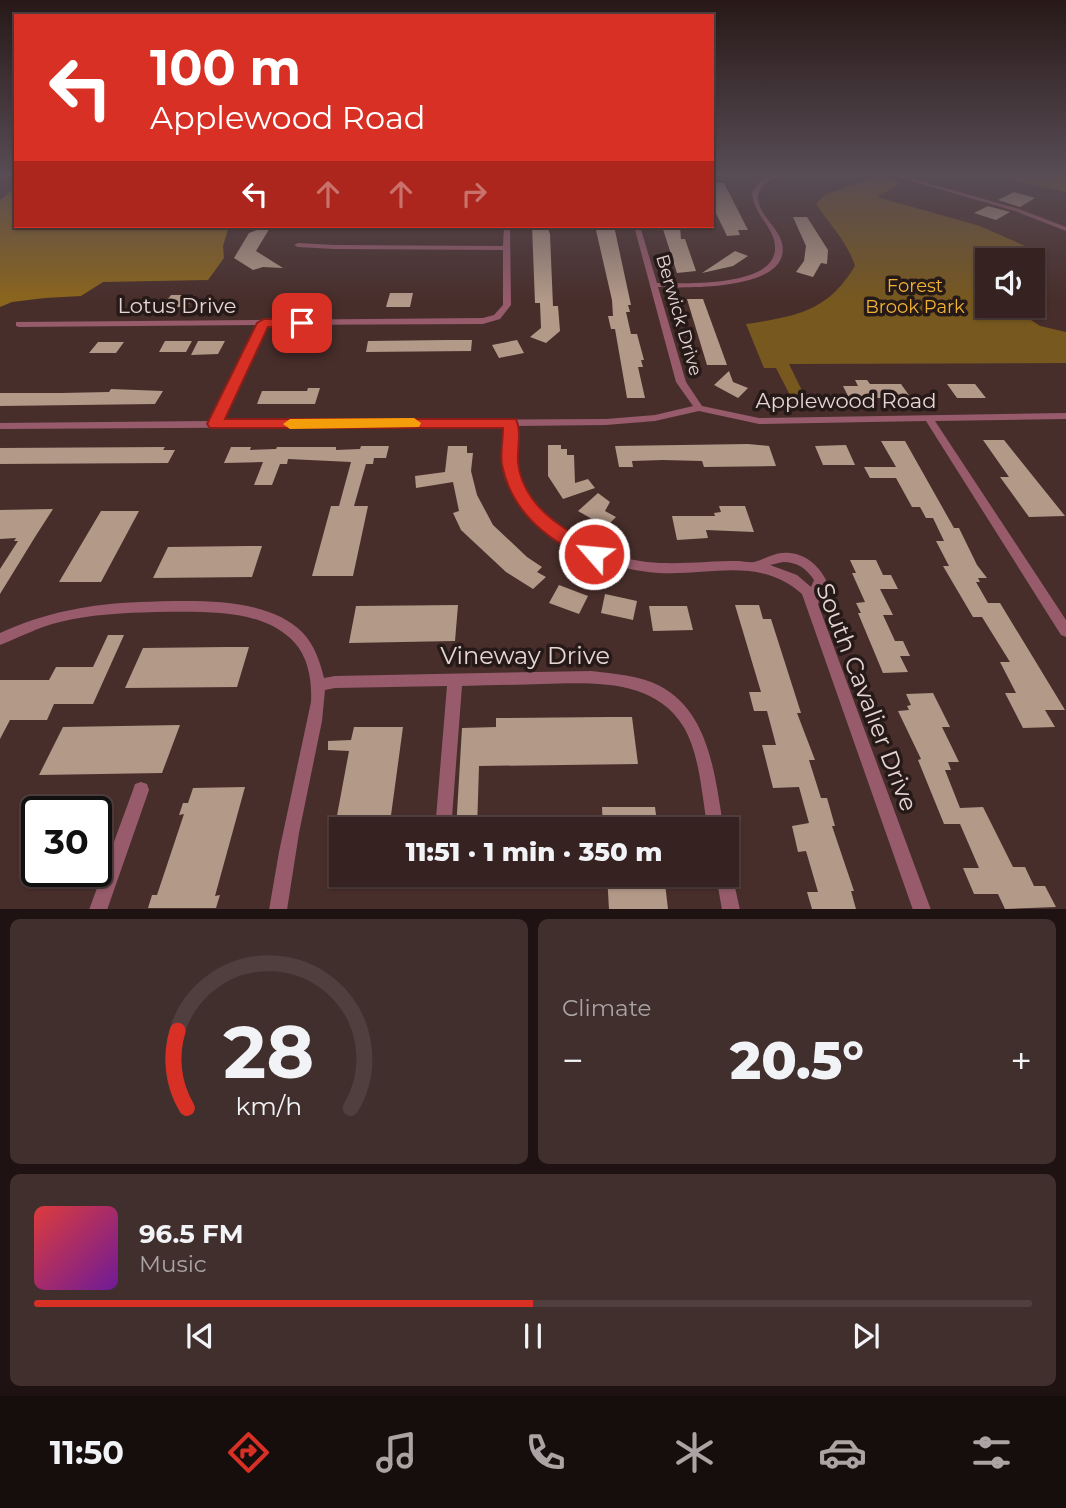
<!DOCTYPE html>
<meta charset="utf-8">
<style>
:root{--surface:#362220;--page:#412f2d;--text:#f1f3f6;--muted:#aaa4a5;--line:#503f3e;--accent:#d93025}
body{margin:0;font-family:Montserrat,sans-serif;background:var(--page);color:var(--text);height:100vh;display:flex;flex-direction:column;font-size:26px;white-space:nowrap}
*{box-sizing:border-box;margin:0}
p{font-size:23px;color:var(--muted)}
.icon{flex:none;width:38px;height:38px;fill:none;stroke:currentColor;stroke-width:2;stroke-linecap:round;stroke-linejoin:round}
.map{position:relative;height:909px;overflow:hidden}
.drawer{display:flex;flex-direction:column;gap:10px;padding:10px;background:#1e1312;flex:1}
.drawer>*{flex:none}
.hud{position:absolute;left:14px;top:14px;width:700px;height:214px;border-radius:0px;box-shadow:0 2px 5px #0004,0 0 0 2px var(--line);background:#d93025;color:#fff;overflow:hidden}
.tools{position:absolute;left:975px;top:248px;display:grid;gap:14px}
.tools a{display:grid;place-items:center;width:70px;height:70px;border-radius:0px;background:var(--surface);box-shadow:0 2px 5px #0004,0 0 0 2px var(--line);font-size:35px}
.speed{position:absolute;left:21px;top:796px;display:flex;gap:14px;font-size:35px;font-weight:700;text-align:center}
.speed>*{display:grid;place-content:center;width:91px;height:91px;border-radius:50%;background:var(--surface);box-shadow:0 2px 5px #0004,0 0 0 2px var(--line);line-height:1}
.speed .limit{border:4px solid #111;border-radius:10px;background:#fff;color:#111}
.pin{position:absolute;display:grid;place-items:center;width:60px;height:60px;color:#fff;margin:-30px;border-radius:14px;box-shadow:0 4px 10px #0006}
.me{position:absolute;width:77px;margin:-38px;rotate:297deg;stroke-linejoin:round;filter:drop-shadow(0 0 5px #0008)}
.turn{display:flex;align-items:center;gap:24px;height:147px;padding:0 21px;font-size:32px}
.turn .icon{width:91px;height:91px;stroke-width:2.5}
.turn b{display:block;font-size:49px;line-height:60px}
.lanes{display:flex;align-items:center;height:66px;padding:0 21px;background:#0003;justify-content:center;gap:35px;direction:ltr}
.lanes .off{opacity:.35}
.big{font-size:52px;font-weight:800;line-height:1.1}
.drawer .widget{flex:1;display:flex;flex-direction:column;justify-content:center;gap:10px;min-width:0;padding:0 24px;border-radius:10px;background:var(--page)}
.drawer .dial{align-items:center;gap:0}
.dial svg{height:182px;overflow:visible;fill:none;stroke:var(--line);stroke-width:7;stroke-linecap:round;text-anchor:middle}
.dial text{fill:var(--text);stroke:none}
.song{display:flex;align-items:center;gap:21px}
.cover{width:84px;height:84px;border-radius:10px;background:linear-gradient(135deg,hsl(0 70% 55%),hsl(280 70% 35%))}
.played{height:7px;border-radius:4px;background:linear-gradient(90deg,var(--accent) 50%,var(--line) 50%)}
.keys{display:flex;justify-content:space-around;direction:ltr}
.heat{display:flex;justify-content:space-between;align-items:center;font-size:38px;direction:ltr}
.drawer .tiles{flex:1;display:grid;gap:10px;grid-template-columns:1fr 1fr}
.widget:last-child{grid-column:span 2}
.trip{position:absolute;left:329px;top:817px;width:410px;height:70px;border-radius:0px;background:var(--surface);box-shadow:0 2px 5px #0004,0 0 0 2px var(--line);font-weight:800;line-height:70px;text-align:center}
.tab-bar{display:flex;height:112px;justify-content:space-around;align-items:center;background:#160e0d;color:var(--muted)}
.tab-bar .icon{width:49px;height:49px}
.tab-bar .active{color:var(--accent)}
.tab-bar b{font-size:32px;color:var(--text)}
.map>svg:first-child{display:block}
</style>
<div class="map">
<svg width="1066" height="910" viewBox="0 0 1066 910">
<rect width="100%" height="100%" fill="#482e2b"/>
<!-- green -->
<g fill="#77581f">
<polygon points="984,174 1066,174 1066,192"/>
<path d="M881,176L901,183L877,197L980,226L1032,249L987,261L976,267L987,291V306H1010L1040,326L1066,332V363L789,364L811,409H797L776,368H764L746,324C797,316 827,312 855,266C847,241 830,225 816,204L826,194Z"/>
</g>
<!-- forest -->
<polygon fill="#8a651d" points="16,187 16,226 229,226 223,246 224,258 208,280 103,282 81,296 45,298 12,302 0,307 0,200"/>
<!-- building -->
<g fill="#b39988">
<polygon points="712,183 724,183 748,230 738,230 740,235 727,236 712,205"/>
<polygon points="1014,192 1035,198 1020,207 998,200"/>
<polygon points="988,206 1010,212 996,220 974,213"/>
<polygon points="793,217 807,217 828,250 827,264 821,263 813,277 796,272 804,261 806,246"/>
<polygon points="267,226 271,226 256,251 283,268 263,267 253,270 234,258 249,233"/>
<polygon points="532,226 547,226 550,234 553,306 558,306 560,331 546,343 530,337 541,328 540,303 535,303"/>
<polygon points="595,226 614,226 631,305 628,305 630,312 626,312 631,334 637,334 644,360 641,360 643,367 638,367 645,398 627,398 615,329 611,329 608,316 613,316 612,300"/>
<polygon points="662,226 680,226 681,239 685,239 696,271 677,273"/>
<polygon points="735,251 748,256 733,266 702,273"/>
<polygon points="390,293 413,293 410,307 386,307"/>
<polygon points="171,295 195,295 187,307 162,307"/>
<polygon points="687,299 703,299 727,365 707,365"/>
<polygon points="447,340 472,340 471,351 366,352 368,341"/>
<polygon points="517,340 524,353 499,358 492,345"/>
<polygon points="165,341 192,341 186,352 159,352"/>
<polygon points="198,341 225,341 218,354 191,355"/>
<polygon points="98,342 124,342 116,353 89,353"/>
<polygon points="729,371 733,382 748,388 738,398 714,385"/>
<polygon points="855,380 867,380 870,384 901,384 911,398 849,398 843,386 858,386"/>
<polygon points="947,384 975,384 986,398 957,398"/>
<polygon points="308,388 320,388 315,404 257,404 262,391 307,391"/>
<polygon points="111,389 163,391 155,404 0,406 0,393 61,393 109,392"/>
<polygon points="983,440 1004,440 1065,516 1029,517 1000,477 1009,477"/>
<polygon points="881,441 905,441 954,528 959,528 977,565 987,578 978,578 980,582 976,582 988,603 1000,603 1065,710 1045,710 1055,727 1023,728 1005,693 1016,693 1000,662 1010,662 982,617 973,617 943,566 949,566 936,541 944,541 933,518 926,518 920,507 912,507 896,478 870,478 864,467 896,467"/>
<polygon points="748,444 769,446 776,466 704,467 702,461 663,460 632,461 633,467 619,467 615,446"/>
<polygon points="548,445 561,445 561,449 567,449 567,455 574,455 575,483 588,479 595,488 563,499 548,476"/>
<polygon points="846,445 855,465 823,465 815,446"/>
<polygon points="361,446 389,446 386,458 374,458 373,464 366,464 354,506 368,506 353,576 312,576 331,506 339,506 351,462 288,459 287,464 280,464 272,485 254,485 263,462 224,463 231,447 251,447 250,450 276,449 277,447 336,447 336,450 360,449"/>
<polygon points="448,446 467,446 467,453 473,453 471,471 477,495 493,525 527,557 542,567 537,572 546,577 533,589 506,572 461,530 453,513 459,511 453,482 416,488 415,476 445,472"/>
<polygon points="165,447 163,450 175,450 168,463 0,464 0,448"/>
<polygon points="598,493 610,502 605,511 616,517 606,527 578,511"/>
<polygon points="719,506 745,506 754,532 706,530 708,538 677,540 672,516 715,516 714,513 721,512"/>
<polygon points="53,509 35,537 0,594 0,569 18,541 14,541 16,538 0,539 0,510"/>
<polygon points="101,511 139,511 101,582 59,582"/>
<polygon points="248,546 262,546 252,577 153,578 168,547"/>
<polygon points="850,560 876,560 883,575 891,575 898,589 880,589 893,615 883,615 895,641 903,641 910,656 900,656 908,672 883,673 858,613 861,613 856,603 865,602 852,573 856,573"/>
<polygon points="559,585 588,596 579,614 549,603"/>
<polygon points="605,594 637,601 633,620 601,613"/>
<polygon points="458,605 455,641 349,643 356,606"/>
<polygon points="735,605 759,605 763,619 771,619 801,713 797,713 815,760 809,760 821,798 827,798 835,826 832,826 854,891 851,891 856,909 812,909 807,892 818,892 806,851 798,852 792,826 809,823 799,787 773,788 762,745 776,745 767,711 754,711 749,692 761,692"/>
<polygon points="649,606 687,606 693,630 653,631"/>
<polygon points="108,635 124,635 93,704 54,704 47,720 10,720 0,739 0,680 49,680 56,667 93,667"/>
<polygon points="227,647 249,647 237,687 125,688 143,648"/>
<polygon points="933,693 950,727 942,727 959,762 948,762 951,770 945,770 960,808 983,807 1013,867 1025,867 1034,886 1045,886 1056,907 1005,909 998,894 974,894 963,868 979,868 960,824 944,824 918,760 921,759 898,711 909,710 907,706 911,705 906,694"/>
<polygon points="608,717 632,717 638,764 479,766 477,830 456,830 462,728 496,727 496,718"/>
<polygon points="180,725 162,773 39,775 63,727"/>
<polygon points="354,727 403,727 389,830 341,830 341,832 329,833 331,821 336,821 349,751 328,750 328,741 351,740"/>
<polygon points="245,787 215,896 220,895 216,908 148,908 152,895 157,895 184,814 179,815 183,803 188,803 193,788"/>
<polygon points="602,807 655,807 658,830 603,830"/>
<polygon points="607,875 664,875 668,909 609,909"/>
</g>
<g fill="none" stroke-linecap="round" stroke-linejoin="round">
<!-- minor -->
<g fill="#975b6c" fill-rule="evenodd">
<path d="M774,174H781C773,180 760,183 758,195C756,213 778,226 782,243C793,291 686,288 658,287L686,382L702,406L759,418L1066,413V419L935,421L1066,620V637L1061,635L926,421L759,424L699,411L655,421L606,425L516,426C516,447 516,469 523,489C540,532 605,557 647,562C667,564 686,563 706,562C716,561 727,561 738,561C743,561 749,563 754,562C766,559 776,551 790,553C807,555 818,565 826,580L818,604L931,910H913L802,594C759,556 710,576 659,573C607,570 533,541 513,489C505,469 506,447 506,426L0,429V423L211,421L259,325L19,327L16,326V322L483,318L494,315L503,305V250L334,249L298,247L294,245L298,243L334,245L503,246L504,226H510L511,305L500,319L483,324L267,325L221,421L606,419L655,415L693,406L676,382L634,226H640L657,283C684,283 778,288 775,246C774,227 753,214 752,192L761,180ZM783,562C797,562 806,568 814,580L811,587L797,575L770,565Z"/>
<polygon points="887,174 896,174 1019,209 1066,227 1066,231 1015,211"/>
<path d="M140,602C189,601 266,595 303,633C315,646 320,662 324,678L335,676L591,671C614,674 639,675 660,686C711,713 715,779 724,830H708C702,798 700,753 683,726C653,678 591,683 542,684C515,685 488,685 462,686L451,830H435L447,686L335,688L325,690L322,721L299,833L287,910H269L279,852L311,702C312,682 309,658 294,642C285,632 271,624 258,620C225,610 189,612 156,612C124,613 92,614 60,622C39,627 20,637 0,645V633C46,612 90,604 140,602Z"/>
<polygon points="141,782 147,784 149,790 107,910 89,910 133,790 135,784"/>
<polygon points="726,867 731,869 740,910 722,910 716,875 726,875"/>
</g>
</g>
<!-- sky -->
<linearGradient id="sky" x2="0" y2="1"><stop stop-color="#281918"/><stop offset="0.58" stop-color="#584c55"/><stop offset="1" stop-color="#584c55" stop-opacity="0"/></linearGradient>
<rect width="1066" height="301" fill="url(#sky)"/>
<!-- route -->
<path fill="#d93025" stroke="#8d1f18" stroke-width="2" d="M264,319H302L308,323L302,326L268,327L225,419H516C522,432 517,449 518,462C523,508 565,530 601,549L604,554L601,559C590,563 581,555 571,550C538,532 510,505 502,465C500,454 503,440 503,428H210L207,424L257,323Z"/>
<!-- slow -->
<polygon fill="#f59e0b" points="414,418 421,423 419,427 290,429 283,424 290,419"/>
<g text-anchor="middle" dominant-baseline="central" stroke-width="7" stroke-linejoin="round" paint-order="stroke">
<!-- far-park labels -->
<g font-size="18" fill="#f2b233" stroke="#261a18">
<text x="915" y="286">Forest<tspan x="915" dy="21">Brook Park</tspan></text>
</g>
<!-- far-street labels -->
<g font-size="18" fill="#e6d5d2" stroke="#261a18">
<text transform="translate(679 315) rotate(74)">Berwick Drive</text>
</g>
<!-- street labels -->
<g font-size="21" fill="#e6d5d2" stroke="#261a18">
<text x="177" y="305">Lotus Drive</text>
<text x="846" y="400">Applewood Road</text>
</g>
<!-- near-street labels -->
<g font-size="24" fill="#e6d5d2" stroke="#261a18">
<text x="525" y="655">Vineway Drive</text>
<text transform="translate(867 697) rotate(69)">South Cavalier Drive</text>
</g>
</g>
</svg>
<div class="tools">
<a><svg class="icon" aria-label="sound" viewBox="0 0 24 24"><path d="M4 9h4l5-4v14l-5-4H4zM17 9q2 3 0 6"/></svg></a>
</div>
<div class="speed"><div class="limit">30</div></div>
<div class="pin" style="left:302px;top:323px;background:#d93025"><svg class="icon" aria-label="arrive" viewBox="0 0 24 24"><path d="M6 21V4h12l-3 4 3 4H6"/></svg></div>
<svg class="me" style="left:594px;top:554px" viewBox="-20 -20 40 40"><circle r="17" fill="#d93025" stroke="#fff" stroke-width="3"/><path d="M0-11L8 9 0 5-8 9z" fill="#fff"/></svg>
<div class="trip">11:51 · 1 min · 350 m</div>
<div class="hud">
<div class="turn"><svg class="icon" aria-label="left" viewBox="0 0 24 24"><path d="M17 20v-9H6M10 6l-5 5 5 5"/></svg><div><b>100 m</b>Applewood Road</div></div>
<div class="lanes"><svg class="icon" aria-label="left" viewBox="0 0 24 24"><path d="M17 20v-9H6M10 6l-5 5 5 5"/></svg><svg class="icon off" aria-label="ahead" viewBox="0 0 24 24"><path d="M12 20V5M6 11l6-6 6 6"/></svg><svg class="icon off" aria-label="ahead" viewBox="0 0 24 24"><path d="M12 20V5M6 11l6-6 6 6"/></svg><svg class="icon off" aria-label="right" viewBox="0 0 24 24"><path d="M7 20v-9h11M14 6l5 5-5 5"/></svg></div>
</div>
</div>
<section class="drawer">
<div class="tiles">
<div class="widget dial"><svg viewBox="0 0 100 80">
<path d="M14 69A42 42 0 1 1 86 69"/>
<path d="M14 69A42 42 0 0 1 10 35" stroke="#d93025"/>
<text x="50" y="56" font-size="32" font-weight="700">28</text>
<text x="50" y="72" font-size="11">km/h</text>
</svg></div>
<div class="widget"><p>Climate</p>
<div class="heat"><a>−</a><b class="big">20.5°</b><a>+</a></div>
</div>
<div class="widget">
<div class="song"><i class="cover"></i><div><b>96.5 FM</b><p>Music</p></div></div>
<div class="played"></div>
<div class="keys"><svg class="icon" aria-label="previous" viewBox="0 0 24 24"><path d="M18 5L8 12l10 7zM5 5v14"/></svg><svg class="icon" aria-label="pause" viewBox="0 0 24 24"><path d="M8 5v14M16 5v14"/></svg><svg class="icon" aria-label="next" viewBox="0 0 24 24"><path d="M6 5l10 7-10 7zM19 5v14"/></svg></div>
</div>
</div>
</section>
<nav class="tab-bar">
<b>11:50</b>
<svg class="icon active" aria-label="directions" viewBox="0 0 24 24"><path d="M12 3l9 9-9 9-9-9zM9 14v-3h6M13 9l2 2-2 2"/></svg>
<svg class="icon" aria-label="music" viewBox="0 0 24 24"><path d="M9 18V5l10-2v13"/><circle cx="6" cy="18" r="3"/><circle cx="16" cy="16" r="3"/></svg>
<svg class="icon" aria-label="phone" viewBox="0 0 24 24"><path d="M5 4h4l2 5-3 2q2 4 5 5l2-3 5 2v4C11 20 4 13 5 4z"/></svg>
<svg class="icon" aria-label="climate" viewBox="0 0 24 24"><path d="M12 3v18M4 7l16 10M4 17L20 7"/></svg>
<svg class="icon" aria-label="car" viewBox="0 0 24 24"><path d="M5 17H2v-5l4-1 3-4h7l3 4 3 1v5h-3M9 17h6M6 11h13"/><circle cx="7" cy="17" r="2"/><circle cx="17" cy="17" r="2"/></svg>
<svg class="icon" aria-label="filters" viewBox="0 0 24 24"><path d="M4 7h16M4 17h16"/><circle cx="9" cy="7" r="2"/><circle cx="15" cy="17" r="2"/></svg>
</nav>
